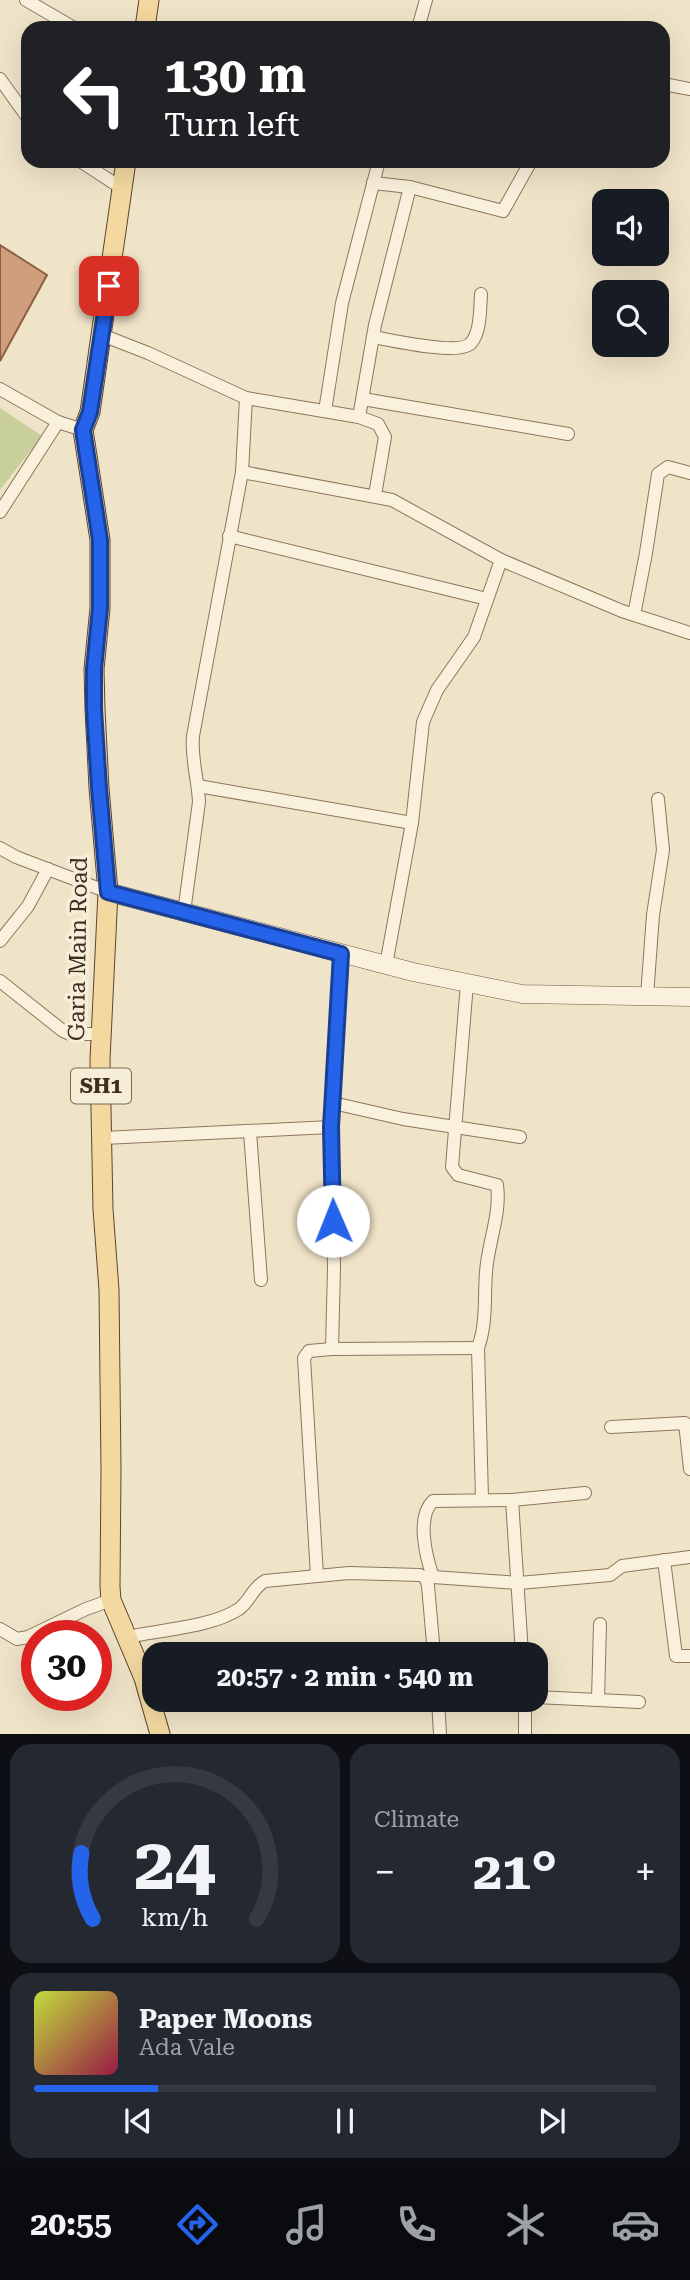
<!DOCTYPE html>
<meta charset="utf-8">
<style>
:root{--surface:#171b24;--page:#242831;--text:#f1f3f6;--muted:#9ea1a6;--line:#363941;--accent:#2563eb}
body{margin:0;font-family:"Roboto Serif",serif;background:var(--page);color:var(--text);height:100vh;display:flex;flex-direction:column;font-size:26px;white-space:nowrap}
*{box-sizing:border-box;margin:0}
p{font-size:23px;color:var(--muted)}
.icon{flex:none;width:38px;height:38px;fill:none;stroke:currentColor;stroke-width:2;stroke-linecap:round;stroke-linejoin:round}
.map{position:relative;height:1734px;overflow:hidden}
.drawer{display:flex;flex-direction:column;gap:10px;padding:10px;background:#0d0f14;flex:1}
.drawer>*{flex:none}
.guide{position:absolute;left:21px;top:21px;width:649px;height:147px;border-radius:21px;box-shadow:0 7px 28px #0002;background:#202124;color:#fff;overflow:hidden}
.tools{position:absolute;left:592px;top:189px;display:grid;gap:14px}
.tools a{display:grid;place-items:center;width:77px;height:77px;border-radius:14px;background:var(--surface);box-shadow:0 7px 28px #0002;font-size:35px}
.speed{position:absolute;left:21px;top:1620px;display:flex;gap:14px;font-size:35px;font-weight:700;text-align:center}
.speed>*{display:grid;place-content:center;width:91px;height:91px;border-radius:50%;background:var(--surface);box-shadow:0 7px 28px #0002;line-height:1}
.speed .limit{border:10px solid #d22;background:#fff;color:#111}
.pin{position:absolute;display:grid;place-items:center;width:60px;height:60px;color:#fff;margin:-30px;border-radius:14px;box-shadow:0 4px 10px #0006}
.me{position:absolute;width:77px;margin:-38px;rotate:359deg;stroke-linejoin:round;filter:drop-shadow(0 0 5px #0008)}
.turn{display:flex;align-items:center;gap:24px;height:147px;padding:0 28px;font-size:32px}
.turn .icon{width:91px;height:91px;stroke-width:2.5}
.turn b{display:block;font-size:49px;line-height:60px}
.big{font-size:52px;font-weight:700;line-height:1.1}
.drawer .tile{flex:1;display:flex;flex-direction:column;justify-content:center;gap:10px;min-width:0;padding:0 24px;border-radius:21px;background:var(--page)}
.drawer .dial{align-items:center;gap:0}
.dial svg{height:182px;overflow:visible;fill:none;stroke:var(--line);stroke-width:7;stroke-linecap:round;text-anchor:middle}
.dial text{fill:var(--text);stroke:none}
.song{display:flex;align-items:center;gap:21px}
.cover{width:84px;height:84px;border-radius:10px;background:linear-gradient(135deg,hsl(70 70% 55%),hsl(340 70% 35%))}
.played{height:7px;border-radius:4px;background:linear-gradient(90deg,var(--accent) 20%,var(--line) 20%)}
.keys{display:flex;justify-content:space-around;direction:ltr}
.heat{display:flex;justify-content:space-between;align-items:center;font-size:38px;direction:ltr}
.drawer .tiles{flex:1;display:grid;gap:10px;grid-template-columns:1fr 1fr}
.tile:last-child{grid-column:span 2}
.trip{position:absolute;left:142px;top:1642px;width:406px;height:70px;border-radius:21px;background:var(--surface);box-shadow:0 7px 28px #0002;font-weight:700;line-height:70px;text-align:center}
.tab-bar{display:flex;height:112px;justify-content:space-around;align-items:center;background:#090b0e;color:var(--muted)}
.tab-bar .icon{width:49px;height:49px}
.tab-bar .selected{color:var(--accent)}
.tab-bar b{font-size:32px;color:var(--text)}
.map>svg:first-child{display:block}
</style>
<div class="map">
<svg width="690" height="1734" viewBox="0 0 690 1734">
<rect width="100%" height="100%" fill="#f0e4c8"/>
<!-- green -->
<polygon fill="#c9cf9b" points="0,408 42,436 0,490"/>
<!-- building -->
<polygon fill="#cf9f7d" stroke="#8d5f41" stroke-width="2" points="0,245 47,275 0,361"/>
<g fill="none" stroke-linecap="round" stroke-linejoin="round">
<!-- street casing -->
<g stroke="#8d765c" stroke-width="14">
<g id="street">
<polyline points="26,0 74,28"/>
<polyline points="418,28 426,0"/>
<polyline points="0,79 28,118"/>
<polyline points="663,84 690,89"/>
<polyline points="80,161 123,189"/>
<polyline points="373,183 410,187 503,211 531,161"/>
<polyline points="102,335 148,353 246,398 359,417 378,424 385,437 375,495"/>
<path d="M373,337C391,340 460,356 471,343C481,332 480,308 481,294"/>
<polyline points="0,389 58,422 83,430"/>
<polyline points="363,399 568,434"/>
<polyline points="325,411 342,303 379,161"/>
<polyline points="359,417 375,325 410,187"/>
<polyline points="242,472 392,500 501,560 622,611 690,633"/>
<polyline points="0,512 58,422"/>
<polyline points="229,536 487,599"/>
<polyline points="634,615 646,553 658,474 668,467 690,473"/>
<polyline points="198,786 412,823"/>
<polyline points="0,848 16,857 108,892"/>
<path d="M184,912L199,802C198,779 191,759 193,736L242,472L246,398"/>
<polyline points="0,941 28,906 48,869"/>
<polyline points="341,954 331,1127 334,1268 332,1349 478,1348"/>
<polyline points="386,965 412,823 423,722 437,690 474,637 501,560"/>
<polyline points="0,981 63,1031 70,1034 101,1034"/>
<path d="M467,983L452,1167L458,1175L497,1185C501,1215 488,1242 486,1272C484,1298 487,1323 478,1348L482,1499"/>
<polyline points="647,996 653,915 663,850 658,799"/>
<polyline points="333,1103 403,1119 520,1137"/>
<polyline points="250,1132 261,1280"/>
<polyline points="103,1138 331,1127"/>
<polyline points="611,1427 685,1423 690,1469"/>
<polyline points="512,1500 522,1654"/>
<polyline points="664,1560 676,1656 690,1656"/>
<polyline points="317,1576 304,1358 309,1351 332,1349"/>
<path d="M433,1577C426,1557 416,1517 433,1501L512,1500L585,1493"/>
<polyline points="426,1578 433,1577 519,1583 610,1575 622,1566 690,1557"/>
<polyline points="0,1629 17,1639 28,1637 86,1609 111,1600"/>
<path d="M127,1637C160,1630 212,1627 239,1609C250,1601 253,1587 265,1581L349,1573L420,1575L426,1578L428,1586L434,1654"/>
<polyline points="536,1697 639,1702"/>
<polyline points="438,1699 440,1734"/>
<polyline points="525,1699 525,1734"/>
<polyline points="598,1700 600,1624"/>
</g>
</g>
<!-- secondary casing -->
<g stroke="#6f573f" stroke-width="19">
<polyline id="secondary" points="108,892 413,972 522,994 690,997"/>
</g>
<!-- primary casing -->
<g stroke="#5b4430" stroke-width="21">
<g id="primary">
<polyline points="145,28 149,0"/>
<polyline points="126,161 90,412 83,430 100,540 100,608 94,669 95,709 99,788 108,892 100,1060 103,1209 109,1290 111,1470 110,1587 111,1600 144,1678 160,1734"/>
</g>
</g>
<!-- street -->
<use href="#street" stroke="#faf1dc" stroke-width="12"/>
<!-- secondary -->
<use href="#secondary" stroke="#faf1dc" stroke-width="18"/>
<!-- primary -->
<use href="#primary" stroke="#f3d9a0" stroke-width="19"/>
</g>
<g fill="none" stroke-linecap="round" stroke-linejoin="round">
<!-- route casing -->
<g stroke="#184099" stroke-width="18">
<polyline id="route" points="109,286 90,412 83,430 100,540 100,608 94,669 94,709 99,788 108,892 341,954 331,1127 333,1221"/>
</g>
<!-- route -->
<use href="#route" stroke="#2563eb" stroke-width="12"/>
</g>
<g text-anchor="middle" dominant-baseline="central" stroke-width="7" stroke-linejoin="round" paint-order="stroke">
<!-- shield labels -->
<rect fill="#f7eed8" stroke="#756857" stroke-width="2" x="71" y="1068.5" width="60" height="35" rx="5"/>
<g font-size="21" font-weight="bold" fill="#3d2e20">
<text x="101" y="1086">SH1</text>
</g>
<!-- street labels -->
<g font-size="23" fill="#3d2e20" stroke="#f7eed8">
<text transform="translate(78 949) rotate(-89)">Garia Main Road</text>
</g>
</g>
</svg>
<div class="tools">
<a><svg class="icon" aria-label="sound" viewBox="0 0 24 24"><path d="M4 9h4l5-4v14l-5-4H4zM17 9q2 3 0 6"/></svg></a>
<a><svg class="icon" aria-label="search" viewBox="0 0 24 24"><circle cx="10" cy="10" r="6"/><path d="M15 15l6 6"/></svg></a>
</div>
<div class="speed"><div class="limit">30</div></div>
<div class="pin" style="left:109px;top:286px;background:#d93025"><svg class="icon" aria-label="arrive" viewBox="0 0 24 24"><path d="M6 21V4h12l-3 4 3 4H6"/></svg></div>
<svg class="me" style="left:333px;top:1221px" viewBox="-20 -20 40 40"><circle r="19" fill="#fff"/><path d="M0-13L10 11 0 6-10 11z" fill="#2563eb"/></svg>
<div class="trip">20:57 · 2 min · 540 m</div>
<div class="guide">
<div class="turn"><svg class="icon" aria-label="left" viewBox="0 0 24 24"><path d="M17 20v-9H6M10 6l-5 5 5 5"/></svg><div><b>130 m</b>Turn left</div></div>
</div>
</div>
<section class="drawer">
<div class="tiles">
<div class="tile dial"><svg viewBox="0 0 100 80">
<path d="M14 69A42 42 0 1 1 86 69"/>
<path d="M14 69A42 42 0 0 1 9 40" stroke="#2563eb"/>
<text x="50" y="56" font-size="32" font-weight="700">24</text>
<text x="50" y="72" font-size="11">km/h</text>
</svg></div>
<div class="tile"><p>Climate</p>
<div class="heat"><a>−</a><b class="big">21°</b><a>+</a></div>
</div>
<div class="tile">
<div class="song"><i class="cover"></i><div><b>Paper Moons</b><p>Ada Vale</p></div></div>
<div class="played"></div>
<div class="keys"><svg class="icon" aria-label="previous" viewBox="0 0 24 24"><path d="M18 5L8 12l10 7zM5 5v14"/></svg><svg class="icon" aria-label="pause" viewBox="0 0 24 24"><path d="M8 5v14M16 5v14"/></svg><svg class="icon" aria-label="next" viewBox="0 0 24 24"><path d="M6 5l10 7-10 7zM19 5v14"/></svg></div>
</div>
</div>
</section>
<nav class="tab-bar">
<b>20:55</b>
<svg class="icon selected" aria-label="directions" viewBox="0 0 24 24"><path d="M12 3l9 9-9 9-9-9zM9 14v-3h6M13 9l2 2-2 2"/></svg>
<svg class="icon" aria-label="music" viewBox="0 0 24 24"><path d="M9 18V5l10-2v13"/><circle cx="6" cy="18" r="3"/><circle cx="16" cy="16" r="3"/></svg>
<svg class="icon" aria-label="phone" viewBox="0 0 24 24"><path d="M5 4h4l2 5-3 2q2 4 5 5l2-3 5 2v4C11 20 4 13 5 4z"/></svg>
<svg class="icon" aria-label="climate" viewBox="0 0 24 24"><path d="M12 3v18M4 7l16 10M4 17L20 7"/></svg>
<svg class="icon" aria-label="car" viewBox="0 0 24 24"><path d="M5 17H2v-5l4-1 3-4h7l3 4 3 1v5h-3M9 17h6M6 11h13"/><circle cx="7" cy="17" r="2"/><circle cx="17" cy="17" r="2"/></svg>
</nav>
